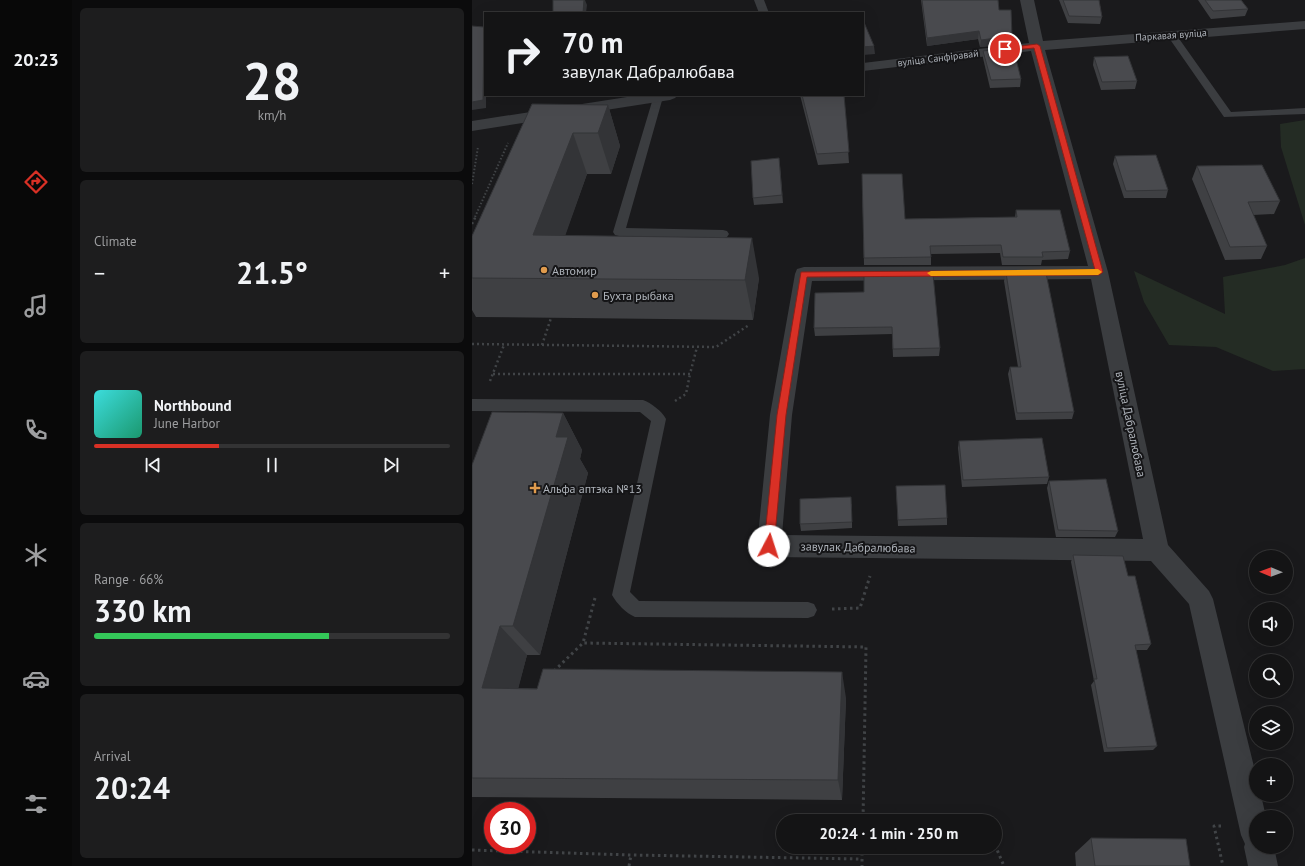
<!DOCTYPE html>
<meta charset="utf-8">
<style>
:root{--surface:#141415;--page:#1d1d1e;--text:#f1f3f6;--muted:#9d9ea0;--line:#333334;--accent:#d93025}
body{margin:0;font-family:"PT Sans",sans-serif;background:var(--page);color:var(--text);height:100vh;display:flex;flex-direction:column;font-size:15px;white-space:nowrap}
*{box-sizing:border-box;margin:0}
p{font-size:13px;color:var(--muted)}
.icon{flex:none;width:22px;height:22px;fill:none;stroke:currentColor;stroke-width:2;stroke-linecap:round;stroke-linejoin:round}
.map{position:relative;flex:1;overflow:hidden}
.side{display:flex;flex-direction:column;gap:8px;padding:8px;background:#0b0b0c;width:400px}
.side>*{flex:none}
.guide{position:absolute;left:12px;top:12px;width:380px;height:84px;border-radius:0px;box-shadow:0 4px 16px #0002,0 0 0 1px var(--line);background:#141415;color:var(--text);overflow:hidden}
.needle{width:26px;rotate:271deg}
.tools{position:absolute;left:777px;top:550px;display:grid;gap:8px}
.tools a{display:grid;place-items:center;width:44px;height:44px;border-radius:50%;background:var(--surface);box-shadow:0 4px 16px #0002,0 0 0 1px var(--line);font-size:20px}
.speed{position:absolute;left:12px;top:802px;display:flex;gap:8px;font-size:20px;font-weight:700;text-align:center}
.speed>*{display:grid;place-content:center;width:52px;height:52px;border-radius:50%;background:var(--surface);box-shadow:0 4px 16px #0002,0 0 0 1px var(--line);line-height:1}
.speed .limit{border:6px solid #d22;background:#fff;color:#111}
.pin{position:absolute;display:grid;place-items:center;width:34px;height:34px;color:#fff;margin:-17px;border:2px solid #fff;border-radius:50%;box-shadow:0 1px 4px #0007}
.me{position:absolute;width:44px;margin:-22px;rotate:5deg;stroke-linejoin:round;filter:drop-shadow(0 0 3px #0008)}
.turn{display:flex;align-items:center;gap:14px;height:84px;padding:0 12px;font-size:18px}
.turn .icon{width:52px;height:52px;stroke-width:2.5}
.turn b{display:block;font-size:28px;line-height:34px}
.big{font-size:30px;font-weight:600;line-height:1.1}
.side .tile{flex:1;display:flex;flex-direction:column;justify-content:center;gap:6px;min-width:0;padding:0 14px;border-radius:6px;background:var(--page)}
.side .dial{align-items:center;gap:0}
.dial b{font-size:52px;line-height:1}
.song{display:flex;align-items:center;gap:12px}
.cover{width:48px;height:48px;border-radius:6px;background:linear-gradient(135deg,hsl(180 70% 55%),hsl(160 70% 35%))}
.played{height:4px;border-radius:2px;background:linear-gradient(90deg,var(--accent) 35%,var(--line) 35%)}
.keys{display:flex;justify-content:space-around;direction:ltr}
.heat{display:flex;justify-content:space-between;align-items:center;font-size:22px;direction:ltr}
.charge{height:6px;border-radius:3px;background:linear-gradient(90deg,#34c759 66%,var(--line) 0)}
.trip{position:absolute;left:304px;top:814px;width:226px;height:40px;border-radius:20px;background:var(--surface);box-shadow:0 4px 16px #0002,0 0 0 1px var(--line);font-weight:600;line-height:40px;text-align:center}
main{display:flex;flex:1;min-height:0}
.tabs{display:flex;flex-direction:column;width:72px;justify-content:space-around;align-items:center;background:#080808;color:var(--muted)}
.tabs .icon{width:28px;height:28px}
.tabs .active{color:var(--accent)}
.tabs b{font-size:18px;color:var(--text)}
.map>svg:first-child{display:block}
</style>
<main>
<nav class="tabs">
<b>20:23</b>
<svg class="icon active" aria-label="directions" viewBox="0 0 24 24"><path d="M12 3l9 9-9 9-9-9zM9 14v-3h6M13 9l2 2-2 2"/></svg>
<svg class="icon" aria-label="music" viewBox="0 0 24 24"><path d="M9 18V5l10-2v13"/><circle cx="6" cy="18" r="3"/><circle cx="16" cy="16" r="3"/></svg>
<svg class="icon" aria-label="phone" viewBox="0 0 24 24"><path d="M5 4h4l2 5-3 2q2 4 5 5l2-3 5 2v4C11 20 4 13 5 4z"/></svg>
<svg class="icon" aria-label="climate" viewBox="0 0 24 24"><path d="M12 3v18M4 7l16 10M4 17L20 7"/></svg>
<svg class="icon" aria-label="car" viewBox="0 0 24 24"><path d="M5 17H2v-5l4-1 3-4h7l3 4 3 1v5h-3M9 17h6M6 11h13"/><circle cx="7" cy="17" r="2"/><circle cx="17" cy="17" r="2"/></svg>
<svg class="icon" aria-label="filters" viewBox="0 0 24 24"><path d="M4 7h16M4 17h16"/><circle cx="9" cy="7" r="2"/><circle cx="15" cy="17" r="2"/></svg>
</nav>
<section class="side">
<div class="tile dial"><b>28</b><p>km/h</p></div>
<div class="tile"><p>Climate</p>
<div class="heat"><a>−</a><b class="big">21.5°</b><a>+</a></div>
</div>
<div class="tile">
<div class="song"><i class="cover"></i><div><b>Northbound</b><p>June Harbor</p></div></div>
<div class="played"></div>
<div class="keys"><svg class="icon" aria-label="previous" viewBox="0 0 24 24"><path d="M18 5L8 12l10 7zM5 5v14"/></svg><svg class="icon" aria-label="pause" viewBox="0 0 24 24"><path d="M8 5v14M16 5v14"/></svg><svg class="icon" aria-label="next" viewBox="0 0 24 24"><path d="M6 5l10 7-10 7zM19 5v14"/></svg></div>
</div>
<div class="tile"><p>Range · 66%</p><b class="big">330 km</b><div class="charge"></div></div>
<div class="tile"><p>Arrival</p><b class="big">20:24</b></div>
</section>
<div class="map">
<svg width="833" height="866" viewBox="0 0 833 866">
<rect width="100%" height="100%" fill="#1a1a1c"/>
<!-- green -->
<g fill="#242c24">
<polygon points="833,120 833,225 809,147 808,124"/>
<polygon points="833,258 833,369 801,371 744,347 697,345 672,302 662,271 753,314 751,277 813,265"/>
</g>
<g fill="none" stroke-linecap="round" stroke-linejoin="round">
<!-- path-far2 -->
<g stroke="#414447" stroke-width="2" stroke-dasharray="1.5 2" stroke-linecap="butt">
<polyline points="0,184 6,147"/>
<polyline points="3,217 36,143"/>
</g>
<!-- path-far1 -->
<g stroke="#414447" stroke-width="2.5" stroke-dasharray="2 3" stroke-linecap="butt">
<polyline points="0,224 4,216"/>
<polyline points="0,344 244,347 277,325"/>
<polyline points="70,345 79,318"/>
<polyline points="21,374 218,374 225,347"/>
<polyline points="18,381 32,345"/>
<polyline points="203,401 214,394 218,374"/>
</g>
<!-- path -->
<g stroke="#414447" stroke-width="3" stroke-dasharray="2.5 3.5" stroke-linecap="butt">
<polyline points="123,598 111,643 394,647 391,821"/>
<polyline points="360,609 388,608 398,576"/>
<polyline points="82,671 111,643"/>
<polyline points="749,826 742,826 751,866"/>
<polyline points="523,845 532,866"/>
<polyline points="390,847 390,866"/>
<polyline points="0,850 159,855 390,859"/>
<polyline points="157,866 159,855"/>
</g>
<!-- service -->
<g fill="#3b3d40" fill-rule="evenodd">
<polygon points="282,0 292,0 297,13 287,13"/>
<polygon points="700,32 703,33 759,112 833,108 833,114 752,117 695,35"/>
<polygon points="182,95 190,95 191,97 154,228 251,230 255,231 257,234 255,237 251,238 147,236 143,235 141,232"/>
<path d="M0,399L171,400C179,403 190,411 194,419L158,592L167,601L336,602L342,604L345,610L342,616L336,618L163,617C154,613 145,604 140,595L179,421L168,412L0,411Z"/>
</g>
<!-- minor -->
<g fill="#3b3d40" fill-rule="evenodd">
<path d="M548,0H562L571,41L833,21V29L573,50L636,272L696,545L737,591L741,599L784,775V795H789L794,817H784V847H802L806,866H776L772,847L773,844L769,835L717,604L679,561L297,557L288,554L285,546L298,415L323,274L325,269L332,267L616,266L559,51L391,71V63L557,43ZM619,279L671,539L310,535L320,415L340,281Z"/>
<polygon points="168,95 206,95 203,98 198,100 0,131 0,121"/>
</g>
</g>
<!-- wall -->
<g fill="#3f4043">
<polygon points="449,0 526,0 527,10 539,44 508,47 506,39 455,46"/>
<polygon points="587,0 627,0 630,17 628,24 596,23"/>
<polygon points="726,0 769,0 776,9 773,16 739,19"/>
<polygon points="511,51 549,79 548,87 518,88 511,58"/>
<polygon points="622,57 665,81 663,89 629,90 621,65"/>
<polygon points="328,95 372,95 377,163 346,165"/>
<polygon points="60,104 136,105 148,146 139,174 115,174 93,235 287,278 281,320 4,317 0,310 0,236"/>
<polygon points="643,156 696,190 694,198 652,198 641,164"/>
<polygon points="308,166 311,203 282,205 281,198"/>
<polygon points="725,166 808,201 802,214 781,215 795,246 789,259 753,260 720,179"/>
<polygon points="390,174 433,219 543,217 544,210 598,251 596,259 570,260 569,265 530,265 528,253 459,254 459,265 392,265"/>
<polygon points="534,273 602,412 600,419 544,420 536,374 538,367 546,367 532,281"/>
<polygon points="392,292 468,348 467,356 421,357 420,334 343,336 342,328"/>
<polygon points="91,413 110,450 108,459 116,473 68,655 55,655 46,688 374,698 370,800 0,797 0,465"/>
<polygon points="487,441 577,477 575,484 490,487 486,448"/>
<polygon points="577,481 646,531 643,537 584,537 575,488"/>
<polygon points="424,486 475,518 475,525 426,526"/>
<polygon points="380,504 380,528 329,531 328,524"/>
<polygon points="601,555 656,576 679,644 675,650 664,650 685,746 681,750 632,752 619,685 622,681 599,562"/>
<polygon points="619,838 718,866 604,866 603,853"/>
</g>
<!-- shaded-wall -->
<g fill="#333437">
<polygon points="112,0 113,0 115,5 114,13 111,13"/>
<polygon points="12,27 13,29 13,95 14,95 14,108 0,110 0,102"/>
<polygon points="507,31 506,39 455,46 455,38"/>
<polygon points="540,36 539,44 508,47 509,40"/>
<polygon points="402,46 403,54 391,55 391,47"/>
<polygon points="136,105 148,146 139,174 126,133"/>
<polygon points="101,133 115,174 79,276 61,235"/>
<polygon points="280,238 287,278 281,320 273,280"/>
<polygon points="91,413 110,450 108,459 116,473 68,655 41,626 84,437"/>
<polygon points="28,626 55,655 40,713 10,688"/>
<polygon points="370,672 374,698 370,800 366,780"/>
</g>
<!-- building -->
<g fill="#494a4e" stroke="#333437">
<polygon points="81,0 112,0 111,13 81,13"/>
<polygon points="450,0 526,0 527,10 539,10 540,36 509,40 507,31 455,38"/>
<polygon points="591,0 627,0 630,17 597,16"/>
<polygon points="733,0 769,0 776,9 741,11"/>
<polygon points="391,20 402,46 391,47"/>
<polygon points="0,26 12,27 11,100 0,102"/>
<polygon points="541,47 549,79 519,80 511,51"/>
<polygon points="656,56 665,81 630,82 622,57"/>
<polygon points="330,95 372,95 377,152 345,154"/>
<polygon points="60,104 136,105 126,133 101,133 61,235 280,238 273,280 0,278 0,236"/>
<polygon points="684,155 696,190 654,191 643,156"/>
<polygon points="307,158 310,195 281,198 279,161"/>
<polygon points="790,165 808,201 776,202 795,246 758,247 725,166"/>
<polygon points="390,174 430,174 433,219 545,217 544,210 588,210 598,251 570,252 571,257 531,257 529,245 458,246 459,257 392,258"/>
<polygon points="534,273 574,273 602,412 545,413 538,367 549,367"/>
<polygon points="392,274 461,274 468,348 421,349 420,327 342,328 343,293 392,292"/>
<polygon points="20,412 91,413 84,437 96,437 41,626 28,626 10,688 65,689 71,669 370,672 366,780 0,778 0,465"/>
<polygon points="570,438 577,477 491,480 487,441"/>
<polygon points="634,479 646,531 586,530 577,481"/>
<polygon points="473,485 475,518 426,520 424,486"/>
<polygon points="379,497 380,522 328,524 328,499"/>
<polygon points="601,555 651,556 656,576 663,576 679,644 663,645 685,746 635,748 622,679 625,679"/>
<polygon points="619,838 714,839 718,866 623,866"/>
</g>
<!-- route -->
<polygon fill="#d93025" stroke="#8d1f18" points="565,44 568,46 631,272 627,275 335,277 314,415 302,546 301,549 297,550 294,549 292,546 305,415 329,272 623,270 562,48 533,51 530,49 533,48"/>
<!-- slow -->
<polygon fill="#f59e0b" points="626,269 630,272 626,275 459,276 455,273 459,271"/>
<!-- markers -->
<g fill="#e09b4d" stroke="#151517" stroke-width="1.5">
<circle cx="72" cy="270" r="4"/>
<circle cx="123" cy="295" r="4"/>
<path d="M61 482h4v4h4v4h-4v4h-4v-4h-4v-4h4z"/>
</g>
<g text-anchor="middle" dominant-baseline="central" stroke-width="4" stroke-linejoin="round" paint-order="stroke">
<!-- far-street labels -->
<g font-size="10" fill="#aeb3ba" stroke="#151517">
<text transform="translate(699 35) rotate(-4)">Паркавая вуліца</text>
<text transform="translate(466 58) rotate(-7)">вуліца Санфіравай</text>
</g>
<!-- poi labels -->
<g font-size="12" fill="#aeb3ba" stroke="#151517" text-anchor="start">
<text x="80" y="270">Автомир</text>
<text x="131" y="295">Бухта рыбака</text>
<text x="71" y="488">Альфа аптэка №13</text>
</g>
<!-- street labels -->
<g font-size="12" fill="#aeb3ba" stroke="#151517">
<text transform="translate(659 424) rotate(78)">вуліца Дабралюбава</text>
<text transform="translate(386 547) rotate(1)">завулак Дабралюбава</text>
</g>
</g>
</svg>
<div class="tools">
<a><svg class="needle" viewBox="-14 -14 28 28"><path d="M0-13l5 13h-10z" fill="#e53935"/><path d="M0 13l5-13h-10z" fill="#9d9ea0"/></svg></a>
<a><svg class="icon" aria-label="sound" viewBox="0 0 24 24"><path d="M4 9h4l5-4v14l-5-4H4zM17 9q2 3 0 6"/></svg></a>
<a><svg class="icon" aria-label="search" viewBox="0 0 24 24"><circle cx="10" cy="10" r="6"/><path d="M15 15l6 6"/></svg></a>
<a><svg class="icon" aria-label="layers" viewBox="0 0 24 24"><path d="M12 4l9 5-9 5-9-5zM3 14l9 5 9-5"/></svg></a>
<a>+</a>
<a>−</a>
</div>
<div class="speed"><div class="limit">30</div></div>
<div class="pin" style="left:533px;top:49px;background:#d93025"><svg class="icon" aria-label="arrive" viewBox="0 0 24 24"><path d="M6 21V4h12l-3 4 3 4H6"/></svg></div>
<svg class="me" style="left:297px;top:546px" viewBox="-20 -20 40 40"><circle r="19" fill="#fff"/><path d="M0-13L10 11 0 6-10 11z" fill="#d93025"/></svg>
<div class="trip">20:24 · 1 min · 250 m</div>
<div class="guide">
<div class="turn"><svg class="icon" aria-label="right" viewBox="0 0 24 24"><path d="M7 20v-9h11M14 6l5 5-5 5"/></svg><div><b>70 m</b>завулак Дабралюбава</div></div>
</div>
</div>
</main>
